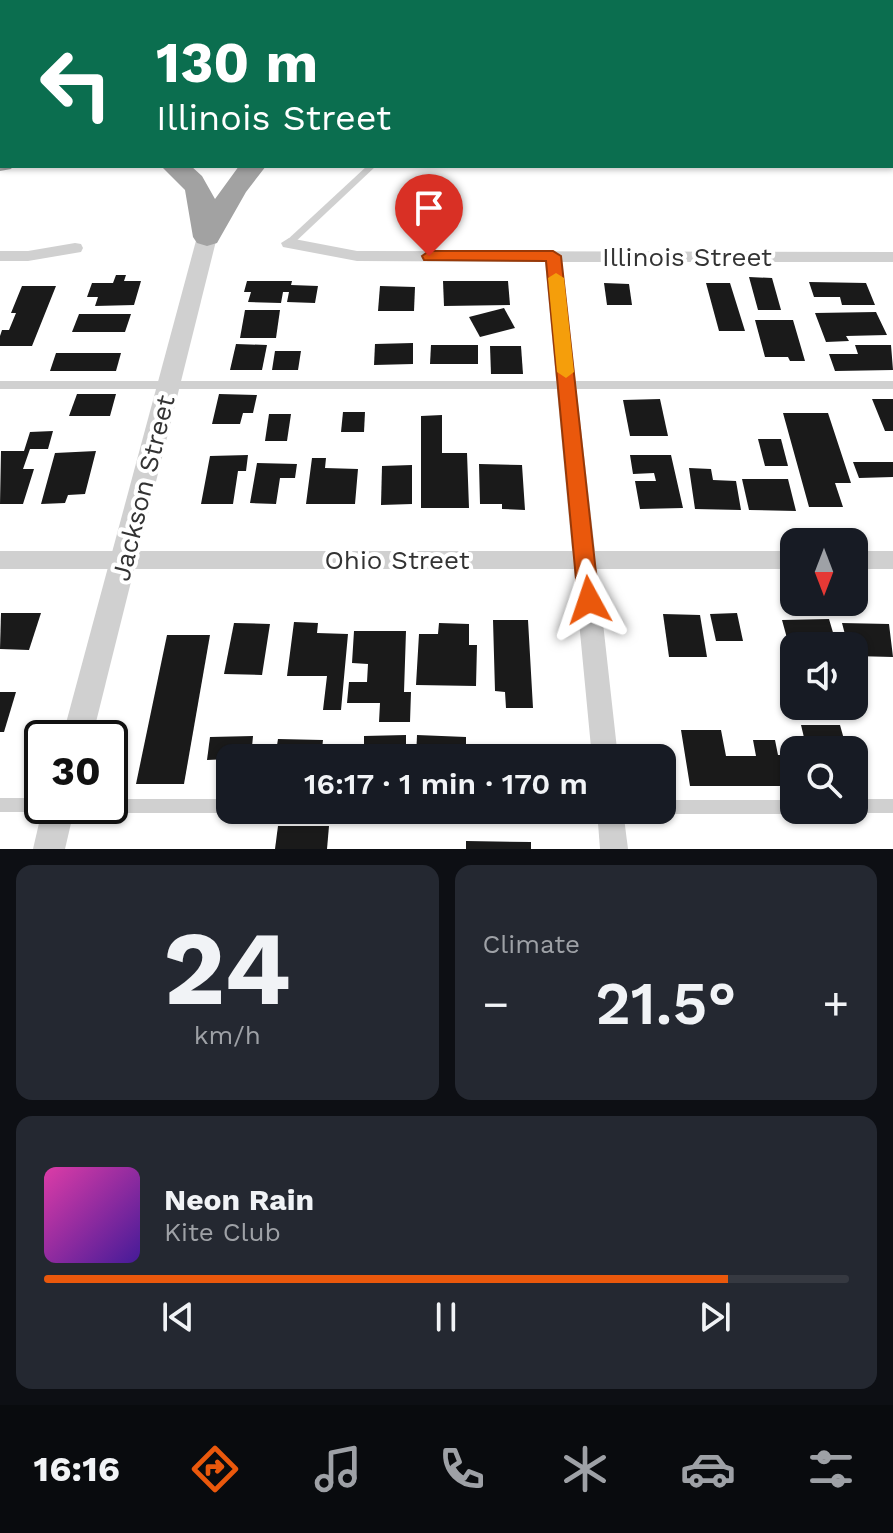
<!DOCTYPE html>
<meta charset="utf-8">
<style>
:root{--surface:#171b24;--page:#242831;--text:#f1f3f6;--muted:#9ea1a6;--line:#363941;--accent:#ea580c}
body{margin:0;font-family:"Work Sans",sans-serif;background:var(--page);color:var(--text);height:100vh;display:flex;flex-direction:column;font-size:30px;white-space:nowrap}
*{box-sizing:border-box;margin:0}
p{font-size:26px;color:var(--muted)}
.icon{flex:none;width:44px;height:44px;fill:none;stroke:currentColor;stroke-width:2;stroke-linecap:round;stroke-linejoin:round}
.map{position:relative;height:849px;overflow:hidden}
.drawer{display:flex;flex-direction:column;gap:16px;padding:16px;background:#0d0f14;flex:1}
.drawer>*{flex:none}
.hud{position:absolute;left:0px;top:0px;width:894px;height:168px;box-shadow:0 2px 6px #0004;background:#0b6e4f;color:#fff;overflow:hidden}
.needle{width:52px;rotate:180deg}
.buttons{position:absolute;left:780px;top:528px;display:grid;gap:16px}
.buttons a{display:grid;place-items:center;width:88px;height:88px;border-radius:16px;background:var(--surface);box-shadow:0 2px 6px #0004;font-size:40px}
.speed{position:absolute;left:24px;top:720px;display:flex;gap:16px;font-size:40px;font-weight:700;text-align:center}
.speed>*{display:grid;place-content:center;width:104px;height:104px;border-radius:50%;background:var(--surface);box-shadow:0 2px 6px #0004;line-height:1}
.speed .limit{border:4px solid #111;border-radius:12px;background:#fff;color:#111}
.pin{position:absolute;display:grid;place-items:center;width:68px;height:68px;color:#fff;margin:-82px -34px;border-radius:50% 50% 50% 0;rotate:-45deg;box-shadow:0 0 8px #0007}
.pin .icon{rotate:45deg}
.me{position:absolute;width:88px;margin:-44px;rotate:355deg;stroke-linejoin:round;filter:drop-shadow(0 0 6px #0008)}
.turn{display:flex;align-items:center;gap:28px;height:168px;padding:0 24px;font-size:36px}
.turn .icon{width:104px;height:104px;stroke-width:2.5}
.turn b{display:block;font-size:56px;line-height:68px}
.big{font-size:60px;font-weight:600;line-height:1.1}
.drawer .tile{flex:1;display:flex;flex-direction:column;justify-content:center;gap:12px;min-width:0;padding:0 28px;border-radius:16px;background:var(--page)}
.drawer .dial{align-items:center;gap:0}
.dial b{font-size:104px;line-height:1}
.song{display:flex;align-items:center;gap:24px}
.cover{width:96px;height:96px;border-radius:12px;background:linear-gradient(135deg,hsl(320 70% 55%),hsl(260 70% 35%))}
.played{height:8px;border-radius:4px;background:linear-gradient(90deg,var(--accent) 85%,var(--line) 85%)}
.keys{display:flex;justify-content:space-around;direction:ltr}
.heat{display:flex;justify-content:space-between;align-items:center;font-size:44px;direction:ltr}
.drawer .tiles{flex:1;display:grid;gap:16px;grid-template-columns:1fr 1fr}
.tile:last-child{grid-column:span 2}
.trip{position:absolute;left:216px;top:744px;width:460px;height:80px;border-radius:16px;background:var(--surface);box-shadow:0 2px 6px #0004;font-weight:600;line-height:80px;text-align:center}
.menu{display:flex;height:128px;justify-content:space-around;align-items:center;background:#090b0e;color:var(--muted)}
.menu .icon{width:56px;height:56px}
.menu .active{color:var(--accent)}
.menu b{font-size:36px;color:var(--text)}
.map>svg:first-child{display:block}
</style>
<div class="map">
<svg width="893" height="849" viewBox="0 0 893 849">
<rect width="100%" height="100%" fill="#fff"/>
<!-- building -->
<g fill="#1a1a1a">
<polygon points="116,275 126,275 124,281 141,281 134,305 95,306 98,297 87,297 92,283 113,283"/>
<polygon points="749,277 772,278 781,310 758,310"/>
<polygon points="247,281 292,281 291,285 318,286 315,303 287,302 289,292 283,292 281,303 248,302 251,292 244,292"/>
<polygon points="443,281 508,281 510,305 444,306"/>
<polygon points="809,282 866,283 875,305 842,305 840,297 814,297"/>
<polygon points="604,283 629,284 632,305 607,305"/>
<polygon points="706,283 730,283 745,331 719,331"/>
<polygon points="22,286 56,286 32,346 0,346 0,336 2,330 9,330 16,313 11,313"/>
<polygon points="380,286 415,287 414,311 378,311"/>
<polygon points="504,308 515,328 480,337 469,317"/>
<polygon points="245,310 280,310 276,338 240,338"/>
<polygon points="876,312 887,335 846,336 849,341 826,342 815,313"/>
<polygon points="79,314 131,314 125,332 72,332"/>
<polygon points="755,320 793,320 805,361 790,361 788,357 765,357"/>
<polygon points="413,343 413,364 374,365 375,344"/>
<polygon points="236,344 267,345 262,370 230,370"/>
<polygon points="431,345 478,345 478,364 430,364"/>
<polygon points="855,345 891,345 893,370 835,371 829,354 858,354"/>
<polygon points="490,346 521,346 523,374 491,374"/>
<polygon points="275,351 301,351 298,370 272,370"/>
<polygon points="56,353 121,353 116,371 50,371"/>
<polygon points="77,394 116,394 110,416 69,416"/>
<polygon points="219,394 257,395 253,413 243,413 240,424 212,424"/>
<polygon points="660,399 668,436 630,436 623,400"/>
<polygon points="872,399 893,399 893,431 885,431"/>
<polygon points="343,412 365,412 364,432 341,432"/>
<polygon points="783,413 828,413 851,483 835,483 843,507 809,507"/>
<polygon points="269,414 291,414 287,441 265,441"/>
<polygon points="442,415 442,453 467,453 469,508 421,508 421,416"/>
<polygon points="53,431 48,449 30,449 23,469 34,469 23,504 0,504 1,451 24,451 30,432"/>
<polygon points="758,439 781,439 788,466 765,466"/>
<polygon points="96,451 85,494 68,495 65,503 41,504 55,453"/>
<polygon points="248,455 246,471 238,471 233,504 201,504 210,456"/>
<polygon points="630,455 671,455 683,508 640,509 635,481 656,481 654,473 633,474"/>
<polygon points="312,458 326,458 325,468 358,469 355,504 306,504"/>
<polygon points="853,462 893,462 893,477 859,478"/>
<polygon points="257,463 297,464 295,478 280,478 276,504 250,503"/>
<polygon points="479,464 522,465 525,510 502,509 502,504 480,504"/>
<polygon points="412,465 412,504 381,505 382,466"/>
<polygon points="689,468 711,469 713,480 736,481 741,510 695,509"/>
<polygon points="742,479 788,479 796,511 749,510"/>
<polygon points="1,613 41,613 29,650 0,649"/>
<polygon points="737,613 743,641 716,641 710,614"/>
<polygon points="663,614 700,615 707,657 669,657"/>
<polygon points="829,619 837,646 794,646 793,660 782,620"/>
<polygon points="493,620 528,620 533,708 506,708 505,692 495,691"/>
<polygon points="294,622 318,623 317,633 348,634 341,710 323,710 327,676 287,676"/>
<polygon points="234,623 270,624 262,675 224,674"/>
<polygon points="439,623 469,624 469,645 477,645 476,686 416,685 419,634 438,634"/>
<polygon points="842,623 889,624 893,657 854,656 854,646 848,646"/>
<polygon points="354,631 406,631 404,692 411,692 410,722 379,722 380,703 347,703 349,682 367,682 368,664 352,663"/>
<polygon points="167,635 210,635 184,784 136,784"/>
<polygon points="0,692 16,692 4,732 0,732"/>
<polygon points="801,725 840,725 847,750 807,750"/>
<polygon points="681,730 721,730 726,756 756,756 753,740 775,740 778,755 794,755 794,786 690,786"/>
<polygon points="406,735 406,758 346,758 347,748 364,748 364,736"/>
<polygon points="417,735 466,737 466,758 416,758"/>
<polygon points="253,736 251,758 207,760 210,737"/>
<polygon points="278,739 323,740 321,758 275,758"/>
<polygon points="278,826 329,826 327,849 275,849"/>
<polygon points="466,841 531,842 531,849 466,849"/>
</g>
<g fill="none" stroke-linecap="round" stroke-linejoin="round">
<!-- service -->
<g fill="#d0d0d0" fill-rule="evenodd">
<polygon points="367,166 376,166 292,245 286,245 286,241"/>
<rect x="0" y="381" width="893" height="8"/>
<polygon points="0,798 42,798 42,806 48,806 47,810 42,812 0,812"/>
<polygon points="110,799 230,799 230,810 235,810 230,813 110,813 105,811 103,806 110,806"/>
<polygon points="854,799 893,799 893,813 854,813 849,810 854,810"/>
<polygon points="662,800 794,800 794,810 799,810 794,814 662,814 657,810 662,810"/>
</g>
<!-- minor -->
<g fill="#d0d0d0" fill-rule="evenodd">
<polygon points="289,238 357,251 893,252 893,262 562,262 595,551 794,551 794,569 597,569 618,758 592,758 574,569 0,569 0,551 572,551 545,262 357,261 283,247 281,243"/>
<polygon points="75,243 81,244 83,248 81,252 28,261 0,261 0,251 28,251"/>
<rect x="854" y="551" width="39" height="18"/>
<polygon points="597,810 623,810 628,849 600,849"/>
</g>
<!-- tertiary -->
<g fill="#d0d0d0" fill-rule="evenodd">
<polygon points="207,231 217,237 92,738 62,738 197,237"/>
<polygon points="43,806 75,806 65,849 33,849"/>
</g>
<!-- trunk -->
<g fill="#a2a2a2" fill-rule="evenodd">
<polygon points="322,0 344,0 345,2 323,2"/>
<polygon points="0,3 2,3 0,19"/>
<rect x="0" y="129" width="2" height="16"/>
<polygon points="0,155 2,166 13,166 11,169 0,171"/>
<polygon points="161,166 191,166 202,176 215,199 239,166 266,166 246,192 217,243 207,246 197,243 193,237 185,190"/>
</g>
</g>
<!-- route -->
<polygon fill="#ea580c" stroke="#983908" stroke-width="2" points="429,251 553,251 561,256 599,600 596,606 589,609 581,606 578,600 546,261 424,260 422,256"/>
<!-- slow -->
<polygon fill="#f59e0b" points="556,273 564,278 574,372 566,378 557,372 548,278"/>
<g text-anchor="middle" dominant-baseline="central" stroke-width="8" stroke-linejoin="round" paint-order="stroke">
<!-- street labels -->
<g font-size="26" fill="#333" stroke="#fff">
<text x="687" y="257">Illinois Street</text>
<text transform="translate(143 488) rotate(-76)">Jackson Street</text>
<text x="397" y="560">Ohio Street</text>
</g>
</g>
</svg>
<div class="buttons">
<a><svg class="needle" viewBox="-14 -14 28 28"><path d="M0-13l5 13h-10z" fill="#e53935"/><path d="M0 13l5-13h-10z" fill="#9ea1a6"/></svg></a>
<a><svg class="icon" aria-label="sound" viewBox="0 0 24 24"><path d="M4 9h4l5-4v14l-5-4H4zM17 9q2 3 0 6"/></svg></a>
<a><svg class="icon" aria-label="search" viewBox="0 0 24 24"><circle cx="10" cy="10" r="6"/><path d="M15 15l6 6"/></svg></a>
</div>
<div class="speed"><div class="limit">30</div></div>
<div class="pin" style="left:429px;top:256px;background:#d93025"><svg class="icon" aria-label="arrive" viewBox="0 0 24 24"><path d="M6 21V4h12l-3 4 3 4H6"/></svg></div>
<svg class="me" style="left:589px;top:600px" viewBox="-20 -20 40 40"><path d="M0-17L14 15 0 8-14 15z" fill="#ea580c" stroke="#fff" stroke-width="4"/></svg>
<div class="trip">16:17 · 1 min · 170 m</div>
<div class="hud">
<div class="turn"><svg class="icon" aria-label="left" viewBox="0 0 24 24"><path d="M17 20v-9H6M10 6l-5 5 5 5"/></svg><div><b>130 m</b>Illinois Street</div></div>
</div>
</div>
<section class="drawer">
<div class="tiles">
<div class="tile dial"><b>24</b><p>km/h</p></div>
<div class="tile"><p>Climate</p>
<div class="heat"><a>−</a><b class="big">21.5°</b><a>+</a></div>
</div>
<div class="tile">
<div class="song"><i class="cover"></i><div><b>Neon Rain</b><p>Kite Club</p></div></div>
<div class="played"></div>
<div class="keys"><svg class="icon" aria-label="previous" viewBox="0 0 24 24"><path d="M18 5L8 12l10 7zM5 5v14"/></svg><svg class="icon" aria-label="pause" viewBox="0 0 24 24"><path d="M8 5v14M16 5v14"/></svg><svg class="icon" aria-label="next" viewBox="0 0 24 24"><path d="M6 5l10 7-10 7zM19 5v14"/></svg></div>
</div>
</div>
</section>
<nav class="menu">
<b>16:16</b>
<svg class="icon active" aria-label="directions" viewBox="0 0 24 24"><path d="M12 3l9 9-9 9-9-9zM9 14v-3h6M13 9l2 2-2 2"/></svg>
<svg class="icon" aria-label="music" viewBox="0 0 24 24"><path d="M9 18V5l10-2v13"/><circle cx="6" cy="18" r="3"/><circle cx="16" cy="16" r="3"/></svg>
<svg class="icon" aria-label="phone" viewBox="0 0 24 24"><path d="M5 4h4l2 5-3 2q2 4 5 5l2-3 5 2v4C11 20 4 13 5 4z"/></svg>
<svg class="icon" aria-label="climate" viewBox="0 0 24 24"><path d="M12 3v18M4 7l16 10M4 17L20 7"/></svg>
<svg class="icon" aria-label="car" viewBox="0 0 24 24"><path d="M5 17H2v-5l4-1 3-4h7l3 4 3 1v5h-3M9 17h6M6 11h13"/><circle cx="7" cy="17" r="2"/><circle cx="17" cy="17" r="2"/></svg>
<svg class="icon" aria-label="filters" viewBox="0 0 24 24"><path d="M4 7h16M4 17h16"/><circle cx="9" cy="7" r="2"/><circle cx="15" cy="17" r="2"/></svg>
</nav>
